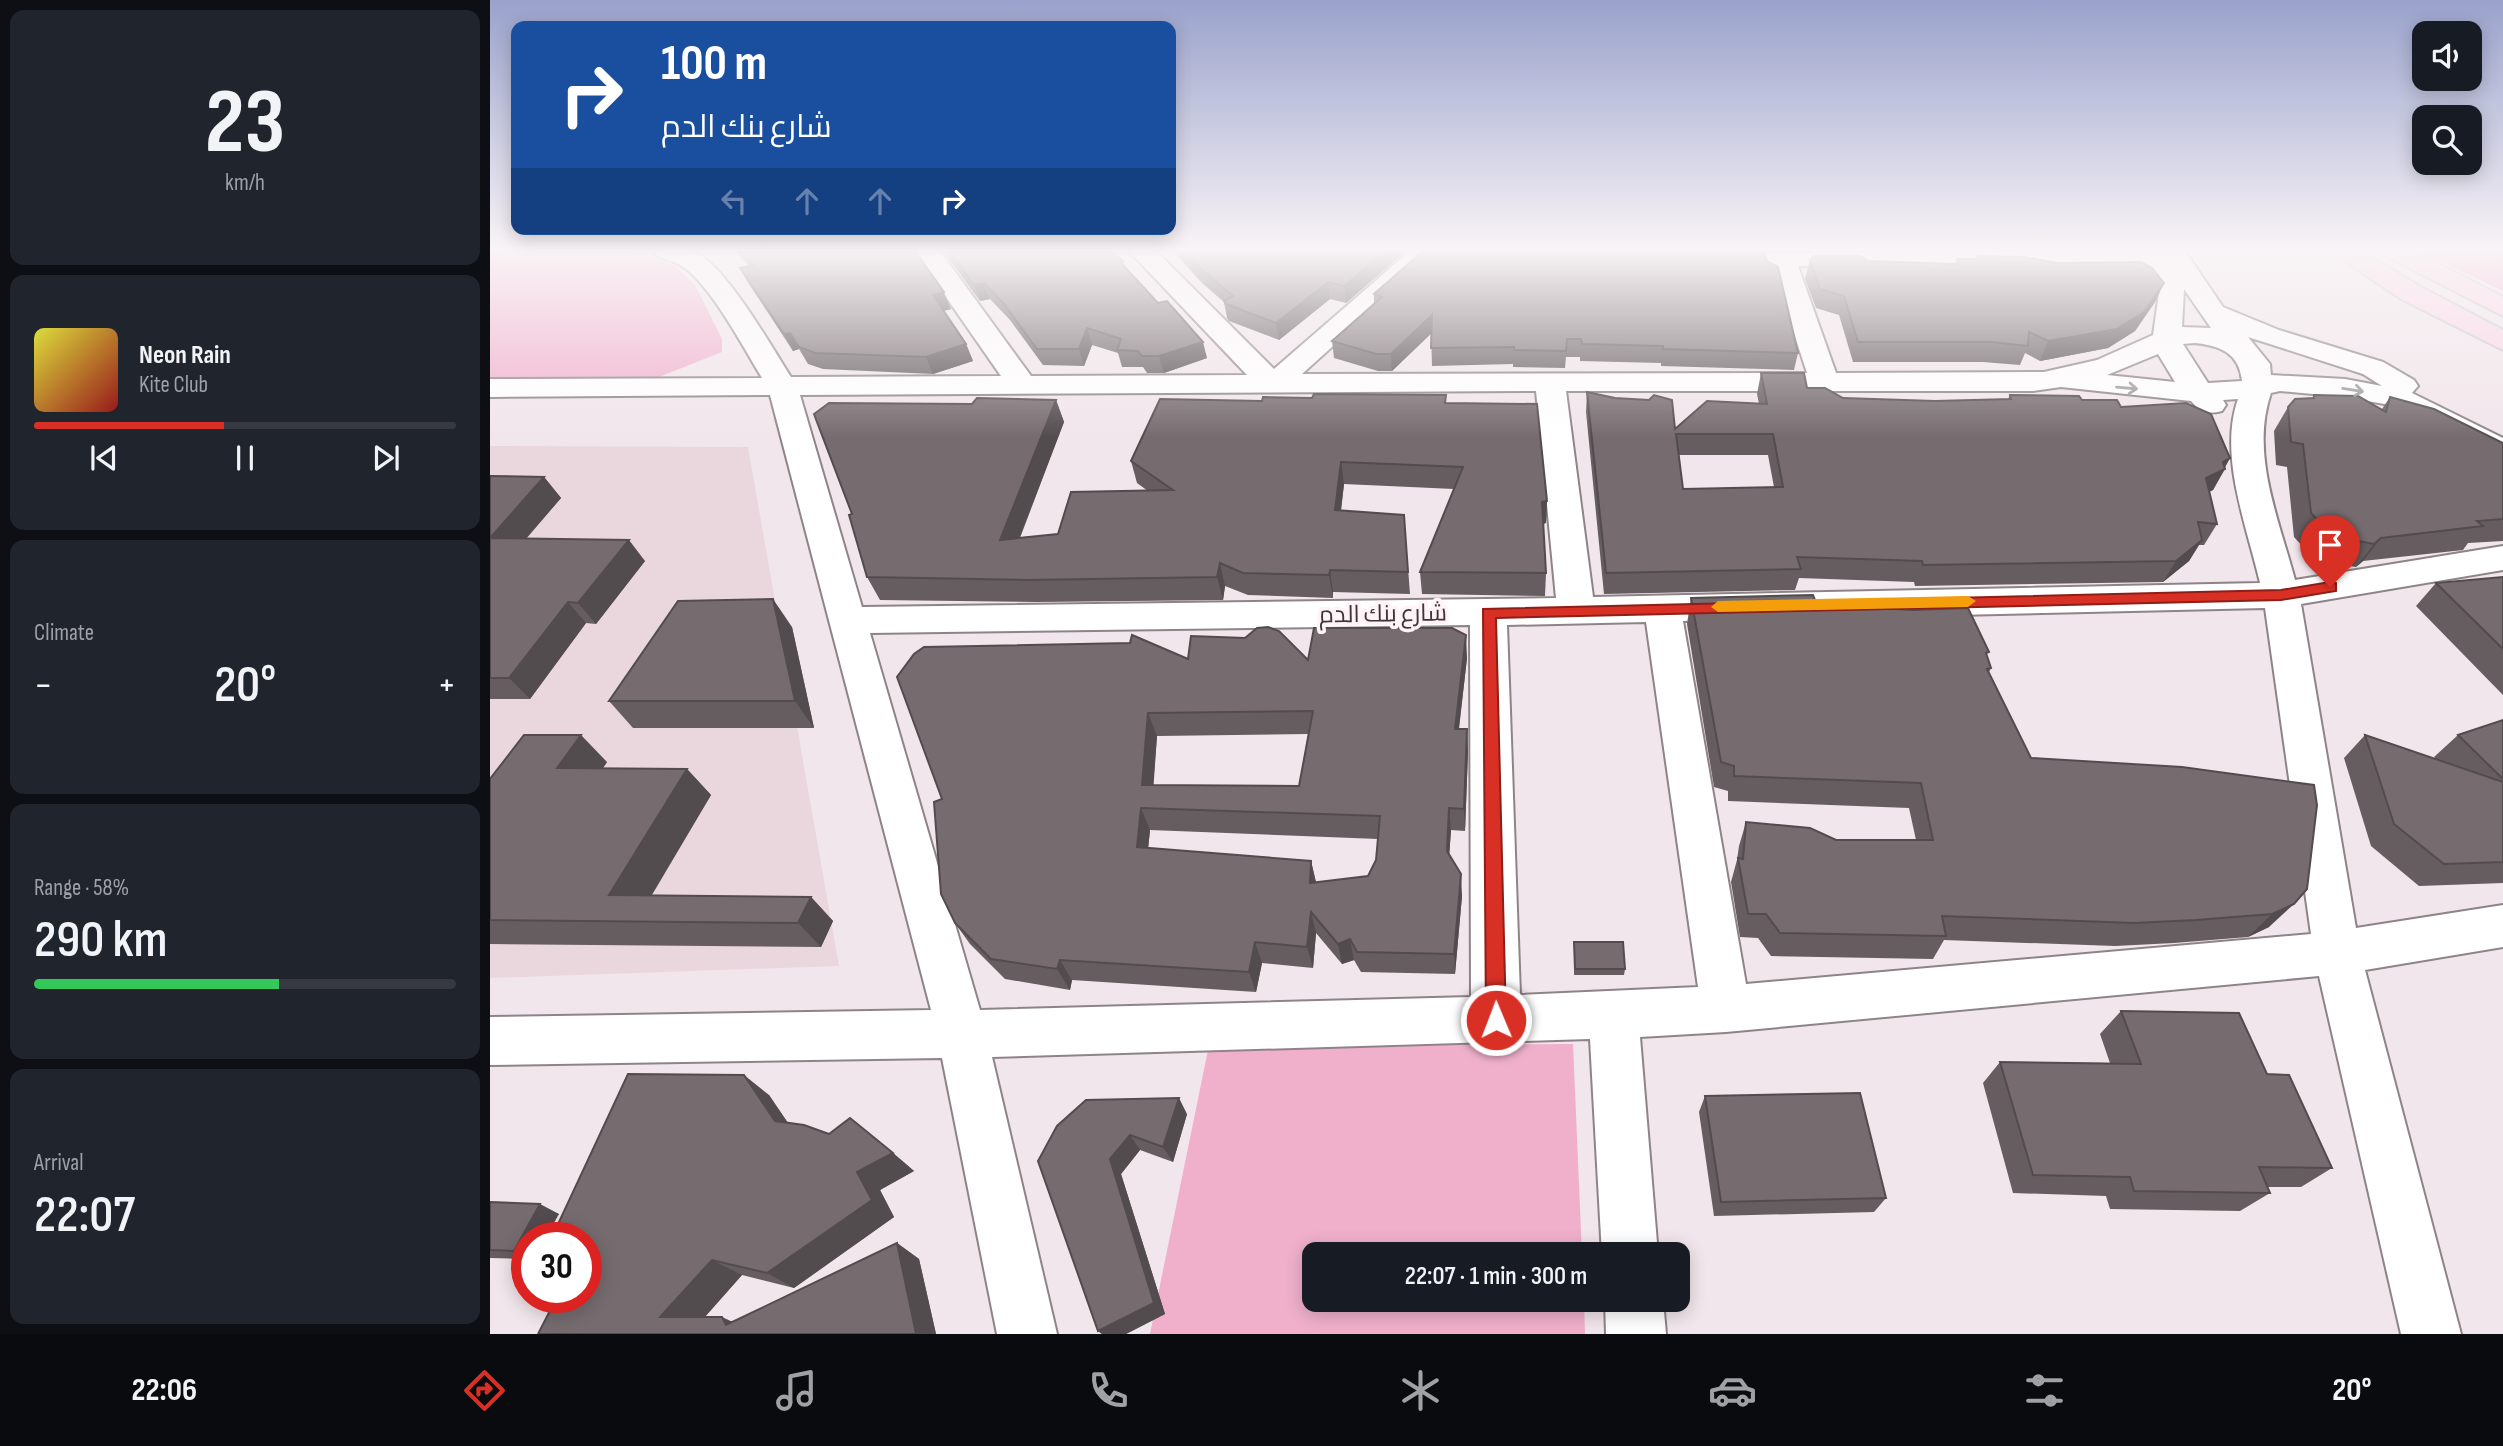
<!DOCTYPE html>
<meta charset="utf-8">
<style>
:root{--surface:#171b24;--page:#20242c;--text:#f1f3f6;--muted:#9ea1a6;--line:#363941;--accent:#d93025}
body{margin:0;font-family:"Sofia Sans Condensed",Cairo,sans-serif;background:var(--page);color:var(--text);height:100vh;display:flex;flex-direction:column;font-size:26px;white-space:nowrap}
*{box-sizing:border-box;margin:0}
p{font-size:23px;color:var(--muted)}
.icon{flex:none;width:38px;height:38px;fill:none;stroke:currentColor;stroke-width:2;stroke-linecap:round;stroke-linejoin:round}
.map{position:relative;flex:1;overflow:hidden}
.side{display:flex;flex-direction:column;gap:10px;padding:10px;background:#0d0f14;width:490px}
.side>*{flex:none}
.top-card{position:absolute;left:21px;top:21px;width:665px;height:214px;border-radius:14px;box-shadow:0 4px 18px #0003;background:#1a4fa0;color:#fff;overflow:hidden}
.controls{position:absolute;left:1922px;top:21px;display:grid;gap:14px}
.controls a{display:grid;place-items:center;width:70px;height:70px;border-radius:14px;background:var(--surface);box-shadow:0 4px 18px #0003;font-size:35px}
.speed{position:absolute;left:21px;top:1222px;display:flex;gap:14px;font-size:35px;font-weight:700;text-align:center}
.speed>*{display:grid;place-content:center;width:91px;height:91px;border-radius:50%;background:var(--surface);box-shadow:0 4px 18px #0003;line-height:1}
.speed .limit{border:10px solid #d22;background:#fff;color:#111}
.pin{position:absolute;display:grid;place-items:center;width:60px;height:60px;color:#fff;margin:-72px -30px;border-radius:50% 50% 50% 0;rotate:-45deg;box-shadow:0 0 7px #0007}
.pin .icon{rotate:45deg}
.me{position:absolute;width:77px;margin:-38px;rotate:359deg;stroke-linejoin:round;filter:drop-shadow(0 0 5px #0008)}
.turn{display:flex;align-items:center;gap:24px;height:147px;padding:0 35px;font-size:32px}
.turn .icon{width:91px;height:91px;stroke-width:2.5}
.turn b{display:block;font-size:49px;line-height:60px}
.lanes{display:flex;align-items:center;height:66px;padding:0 35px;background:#0003;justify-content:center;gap:35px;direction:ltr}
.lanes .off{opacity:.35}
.big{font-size:52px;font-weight:600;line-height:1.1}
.side .widget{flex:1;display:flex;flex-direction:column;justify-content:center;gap:10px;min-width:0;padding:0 24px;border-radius:14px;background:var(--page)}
.side .dial{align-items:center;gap:0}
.dial b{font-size:91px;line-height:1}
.song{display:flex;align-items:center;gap:21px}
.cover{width:84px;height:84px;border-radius:10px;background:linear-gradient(135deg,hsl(60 70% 55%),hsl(0 70% 35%))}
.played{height:7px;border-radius:4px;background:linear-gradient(90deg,var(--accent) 45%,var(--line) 45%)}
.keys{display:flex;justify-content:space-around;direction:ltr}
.heat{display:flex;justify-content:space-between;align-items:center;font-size:38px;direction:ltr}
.charge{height:10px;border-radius:5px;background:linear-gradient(90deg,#34c759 58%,var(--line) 0)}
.trip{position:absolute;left:812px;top:1242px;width:388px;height:70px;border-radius:14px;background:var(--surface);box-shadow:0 4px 18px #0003;font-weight:600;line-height:70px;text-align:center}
.tabs{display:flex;height:112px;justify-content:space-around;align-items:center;background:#090b0e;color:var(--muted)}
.tabs .icon{width:49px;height:49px}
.tabs .selected{color:var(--accent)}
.tabs b{font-size:32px;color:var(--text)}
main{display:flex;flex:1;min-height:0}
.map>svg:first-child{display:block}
</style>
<main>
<section class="side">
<div class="widget dial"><b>23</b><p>km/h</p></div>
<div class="widget">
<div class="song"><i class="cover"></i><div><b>Neon Rain</b><p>Kite Club</p></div></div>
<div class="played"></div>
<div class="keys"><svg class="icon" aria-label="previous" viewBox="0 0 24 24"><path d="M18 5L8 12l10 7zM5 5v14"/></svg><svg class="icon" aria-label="pause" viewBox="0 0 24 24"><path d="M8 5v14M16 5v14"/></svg><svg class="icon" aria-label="next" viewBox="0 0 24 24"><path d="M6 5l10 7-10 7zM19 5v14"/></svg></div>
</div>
<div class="widget"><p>Climate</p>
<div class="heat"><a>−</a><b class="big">20°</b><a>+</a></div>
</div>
<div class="widget"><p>Range · 58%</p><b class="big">290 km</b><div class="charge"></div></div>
<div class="widget"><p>Arrival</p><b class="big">22:07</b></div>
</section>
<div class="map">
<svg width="2013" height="1334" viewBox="0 0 2013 1334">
<rect width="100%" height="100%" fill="#f1e6eb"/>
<!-- built -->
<polygon fill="#ead7de" points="0,446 258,447 349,966 0,978"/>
<!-- green -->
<g fill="#f0b0cc">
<polygon points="0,251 144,251 184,265 205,285 232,339 232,352 159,381 0,380"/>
<polygon points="1929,251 2013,251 2013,291"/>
<polygon points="1083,1044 1092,1255 824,1255 824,1300 1094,1300 1095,1334 660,1334 719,1045"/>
</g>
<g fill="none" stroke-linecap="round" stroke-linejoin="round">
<!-- minor casing -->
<g stroke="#8e8488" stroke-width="4">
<g id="minor">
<path d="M163,251C176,250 194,248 206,253C235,265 283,349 301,377L511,376L424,251H450L541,376L757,375L639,251H666L784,369L920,251H948L812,374L1317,373L1282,266H1224L1215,263L1211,258L1215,253L1695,251L1733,307L1789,330L1893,362L1924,380L1928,386L1922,393L2013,438V461L1900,405L1855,397L1790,391L1781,393C1760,454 1789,520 1805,580L2013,546V570L1811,604L1866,928L2013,905V947L1875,970L1971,1334H1911L1829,976L1236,1032L1150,1037L1168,1255H1112L1100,1039L502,1057L567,1334H507L452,1058L0,1065V1017L441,1010L280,395L0,397V379L272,378C253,347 221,285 192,266C182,259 170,261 163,251ZM1308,266L1659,269L1669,293L1663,335L1607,360L1554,372L1346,373ZM1694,289L1721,328L1692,327ZM1758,337L1873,374L1892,386L1855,379L1781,375L1780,364ZM1705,343C1731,346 1749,353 1752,381L1718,383L1693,344ZM1668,354L1685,382L1617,375ZM1571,387L1701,401C1711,412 1717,415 1732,411L1736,405L1733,400L1748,399C1728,456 1757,526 1770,583L1103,597L1076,391H1543ZM1046,391L1066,598L372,607L310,395ZM1775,608L1821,934L1256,984L1193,621ZM1156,622L1208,987L1030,995L1017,625ZM980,625L981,997L490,1010L380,633Z"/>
<polygon points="1115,1300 1173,1300 1176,1334 1116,1334"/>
</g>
</g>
<!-- major casing -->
<g stroke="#c8c7c8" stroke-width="4">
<g id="major">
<polygon points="1840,251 1871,251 1931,287 2013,330 2013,350 1911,299"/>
<polygon points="1892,251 1924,251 2013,297 2013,316 1896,256"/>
</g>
</g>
<!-- minor -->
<use href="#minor" fill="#fff" fill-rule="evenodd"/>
<!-- major -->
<use href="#major" fill="#fad4e5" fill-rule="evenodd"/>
</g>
<!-- wall -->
<g fill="#655d60" fill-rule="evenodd">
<polygon points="245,251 425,251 461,309 453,311 476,344 483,361 443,374 333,369 318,364 309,349 303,351 259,284 250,268 259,266"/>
<polygon points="453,251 620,251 633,261 634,266 717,358 674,373 657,373 653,367 632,367 628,353 602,345 594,366 553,365 520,320 500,299 490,301"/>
<polygon points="683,251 916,251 856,303 840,299 789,340 739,321 737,318 734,302 712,283"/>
<polygon points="1487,256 1674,283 1665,302 1645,331 1618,348 1550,361 1535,353 1530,365 1493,362 1363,362 1349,315 1326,308 1315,279 1320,260 1466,264 1467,259 1486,259"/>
<polygon points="884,294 1308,353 1304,370 1171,366 1171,363 1090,361 1090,357 1076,357 1075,368 1023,367 1023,364 942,366 941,333 902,371 888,371 844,358 842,341 884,303"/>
<path d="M1271,373L1353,398L1445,401L1518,399L1520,395L1592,400L1631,407L1740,458L1723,490L1719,492L1727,524L1714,545H1709L1699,561L1673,582L1425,586L1424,582L1309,578L1305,590L1114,594L1096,412L1097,392L1125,398L1159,400L1185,429L1269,404L1267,394ZM1189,455H1278L1284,487L1193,489Z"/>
<polygon points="1824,395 1892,409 1900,397 2013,443 2013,541 1978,543 1973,550 1873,561 1866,567 1825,560 1804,537 1797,467 1786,465 1784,431 1798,407 1822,398"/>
<polygon points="566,400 574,422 530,538 568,534 658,491 647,483 641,461 772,401 956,403 1057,501 1056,523 1053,524 1056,573 1055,596 932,594 930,572 964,489 854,484 851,511 914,515 920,594 843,592 843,598 758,595 735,586 733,600 546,602 390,600 377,577 362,514 482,404"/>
<polygon points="0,476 54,477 71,498 36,539 155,561 106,624 96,623 40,699 0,699"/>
<polygon points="2013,577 2013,695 1926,606 1946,583"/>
<polygon points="1201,598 1327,605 1497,657 1501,668 1499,672 1541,758 1824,785 1779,927 1758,937 1684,943 1625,946 1454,940 1443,959 1281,956 1268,938 1250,937 1241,882 1247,860 1249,846 1256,822 1346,840 1426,840 1419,808 1238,801 1238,791 1224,787 1197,624"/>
<polygon points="302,627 324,728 143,728 119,701"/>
<path d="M977,658L969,729H977L978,752L975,831L961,830L959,855L972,896L965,974L871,972L864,960L852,964L826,933L823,968L772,963L766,992L582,980L580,990L515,979L480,944L465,923L452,799L698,659L818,660ZM818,734L809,786L663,785L667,736ZM660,830L888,839L886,860L878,876L826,882L821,861L658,848Z"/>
<polygon points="2013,720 2013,883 1929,886 1881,846 1854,758 1875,735 1946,759 1944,757 1968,735"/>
<polygon points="117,762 113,768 197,769 221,795 162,895 321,897 343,921 331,947 0,944 0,779"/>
<polygon points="1084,942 1135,969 1134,975 1084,975"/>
<polygon points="1631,1011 1777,1074 1842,1168 1811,1187 1777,1187 1780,1193 1750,1211 1620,1209 1616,1196 1523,1193 1493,1083 1510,1062 1620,1063 1610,1034"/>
<polygon points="279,1095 298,1123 403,1153 424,1171 390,1190 404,1217 304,1288 252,1275 215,1317 243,1322 407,1243 429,1259 446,1334 48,1334 65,1300 57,1297 96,1297"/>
<polygon points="1215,1096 1396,1198 1384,1212 1224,1216 1209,1112"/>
<polygon points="697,1114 683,1162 650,1150 631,1174 675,1314 636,1334 612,1334 608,1331 548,1161"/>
<polygon points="0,1202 69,1214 37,1237 37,1259 0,1258"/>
</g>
<!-- shaded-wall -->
<g fill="#534c4e">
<polygon points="896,251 916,251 856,303 854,286"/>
<polygon points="838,282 840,299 789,340 786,323"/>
<polygon points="494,283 500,299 490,301 484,285"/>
<polygon points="1674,283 1665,302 1645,331 1618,348 1550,361 1558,341"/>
<polygon points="454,292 461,309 449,312 443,295"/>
<polygon points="942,315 943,332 902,371 901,354"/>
<polygon points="597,328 602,345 594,366 589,349"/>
<polygon points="300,333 309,349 303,351 294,334"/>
<polygon points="713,342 717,358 674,373 669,356"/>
<polygon points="476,344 483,361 443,374 436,357"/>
<polygon points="566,400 574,422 520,562 510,540"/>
<polygon points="1740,458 1733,470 1735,469 1723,490 1703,499 1716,478 1733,462"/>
<polygon points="851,462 854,484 848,533 845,510"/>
<polygon points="54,477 71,498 18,559 0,538"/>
<polygon points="1057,501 1056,523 1051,524 1052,502"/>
<polygon points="1891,538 1873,561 1866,567 1884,544"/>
<polygon points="139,540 155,561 106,624 88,603"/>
<polygon points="1712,540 1699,561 1673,582 1686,561"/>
<polygon points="730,563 735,586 733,600 727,577"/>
<polygon points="840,570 843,592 843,598 839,575"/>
<polygon points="283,599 302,627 324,728 305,701"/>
<polygon points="78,602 96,623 40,699 19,678"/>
<polygon points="976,635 977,658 966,752 965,729"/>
<polygon points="658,713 667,736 662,807 652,785"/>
<polygon points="977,729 978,752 975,831 974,809"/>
<polygon points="91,735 117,762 95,794 67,768"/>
<polygon points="197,769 221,795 147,919 119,895"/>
<polygon points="651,808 660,830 656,869 647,847"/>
<polygon points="959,808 961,830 958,873 957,851"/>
<polygon points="821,861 826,883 820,883"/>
<polygon points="971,874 972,896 965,974 964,954"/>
<polygon points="321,897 343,921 331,947 308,923"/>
<polygon points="1804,904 1779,927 1758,937 1782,914"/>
<polygon points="821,912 826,933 823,968 817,947"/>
<polygon points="860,939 864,960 852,964 848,944"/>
<polygon points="765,942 772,963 766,992 759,972"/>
<polygon points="570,960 582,980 580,990 567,969"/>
<polygon points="254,1075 279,1095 310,1141 285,1121"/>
<polygon points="689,1098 697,1114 683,1162 673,1147"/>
<polygon points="640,1135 650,1150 631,1174 675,1314 636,1334 612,1334 608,1331 620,1159"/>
<polygon points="403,1153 424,1171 390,1190 404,1217 304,1288 277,1273 367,1172"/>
<polygon points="50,1204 69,1214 56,1237 37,1237 37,1256 24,1251"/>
<polygon points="407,1243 429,1259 446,1334 426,1334"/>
<polygon points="222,1260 252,1275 202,1331 170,1317"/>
<polygon points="232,1317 262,1331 236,1325"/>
</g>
<!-- building -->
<g fill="#766c70" stroke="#534c4e" stroke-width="2" fill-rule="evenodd">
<polygon points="251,251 425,251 454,292 443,295 476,344 436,357 325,353 309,347 300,333 294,334 250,268 264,265"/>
<polygon points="459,251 620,251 633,261 630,262 668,303 677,301 713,342 669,356 652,356 648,351 627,350 631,339 597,328 589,349 547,349 514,304 494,283 484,285"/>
<polygon points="694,251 896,251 854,286 838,282 786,323 736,304 734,301 743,296 709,267"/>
<polygon points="933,251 1274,252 1277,261 1288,267 1308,353 1173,349 1173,346 1092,344 1091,339 1077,339 1076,351 1024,350 1024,347 941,348 942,315 901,354 886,354 842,341 892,297 884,294"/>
<polygon points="1324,256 1370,256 1378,261 1468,264 1467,259 1488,259 1487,256 1535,257 1567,263 1651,262 1662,268 1674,283 1654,312 1627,329 1558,341 1539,332 1538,346 1501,342 1368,342 1354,296 1330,289 1320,260"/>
<path d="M1271,373H1314L1317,388H1335L1353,398L1445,401L1521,399L1520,395L1589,396L1592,400H1627L1631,407L1696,403L1721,414L1740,458L1733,462L1735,469L1716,478L1727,524L1708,522L1712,540L1686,561L1433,565L1432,561L1307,557L1311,569L1116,573L1097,392L1125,398L1159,400L1164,395L1182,400L1185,429L1217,401L1277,404ZM1186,434H1283L1293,487L1193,489Z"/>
<polygon points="824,394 956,395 955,403 1047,404 1057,501 1052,502 1056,573 930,572 973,467 851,462 845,510 914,515 918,572 840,570 839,575 753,573 730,563 727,577 537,580 377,577 359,515 362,514 324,414 339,403 482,404 487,398 566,400 510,540 568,534 581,492 683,490 641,461 670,399 772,401 773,397 822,398"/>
<polygon points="1824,395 1868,396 1896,412 1900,397 1944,409 2013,443 2013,519 1987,521 1993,526 1891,538 1884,544 1842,536 1821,513 1813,444 1801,442 1798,407 1805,399 1824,398"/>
<polygon points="0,476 54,477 0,538"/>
<polygon points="0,538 139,540 88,603 78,602 19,678 0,678"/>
<polygon points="2013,577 2013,649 1946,583"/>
<polygon points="1323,595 1327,605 1424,610 1478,608 1499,652 1496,653 1501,668 1497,669 1541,758 1692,767 1824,785 1827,805 1817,889 1804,904 1782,914 1706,920 1644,923 1452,916 1456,936 1290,933 1276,914 1258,914 1248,858 1253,859 1256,822 1320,828 1346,840 1443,840 1431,783 1244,776 1244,766 1231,762 1201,598"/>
<polygon points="283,599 305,701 119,701 188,601"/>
<path d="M778,627L789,631L818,660L824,628H962L976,635L965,729H977L974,809L959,808L957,851L971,874L964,954L867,952L860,939L848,944L821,912L817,947L765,942L759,972L570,960L567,969L501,959L465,923L451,894L444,802L452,799L407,677L424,654L434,647L640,643L642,635L698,659L701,636L755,638L767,628ZM823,711L809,786L652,785L658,713ZM651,808L890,816L886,860L878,876L820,883L821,861L647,847Z"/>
<polygon points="2013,720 2013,779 1968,735"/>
<polygon points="34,735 91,735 67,768 197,769 119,895 321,897 308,923 0,920 0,779"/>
<polygon points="1875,735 2013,782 2013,862 1954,864 1904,824"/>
<polygon points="1084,942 1133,942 1135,969 1085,969"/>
<polygon points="1631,1011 1749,1013 1777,1074 1799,1075 1842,1168 1769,1167 1780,1193 1644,1191 1640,1177 1543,1175 1510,1062 1651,1064"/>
<polygon points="138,1074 254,1075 285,1121 314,1125 339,1134 360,1118 403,1153 367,1172 382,1200 277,1273 222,1260 170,1317 232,1317 236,1325 407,1243 426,1334 48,1334 67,1297 96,1297 96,1237 62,1237"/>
<polygon points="1370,1093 1396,1198 1231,1202 1215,1096"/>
<polygon points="689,1098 673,1147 640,1135 620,1159 664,1303 608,1331 548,1161 567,1126 596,1100"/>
<polygon points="0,1202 50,1204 24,1251 0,1250"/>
</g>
<!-- one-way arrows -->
<defs><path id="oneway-shaft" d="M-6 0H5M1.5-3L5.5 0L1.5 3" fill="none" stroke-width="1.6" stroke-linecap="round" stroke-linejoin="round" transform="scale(1.75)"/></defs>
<g stroke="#9d9b9c">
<use href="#oneway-shaft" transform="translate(1637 388) rotate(5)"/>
<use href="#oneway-shaft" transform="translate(1863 390) rotate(9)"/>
</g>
<!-- sky -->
<linearGradient id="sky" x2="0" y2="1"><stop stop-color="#9aa2cc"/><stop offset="0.57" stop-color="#f9f4f6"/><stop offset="1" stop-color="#f9f4f6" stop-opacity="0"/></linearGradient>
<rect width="2013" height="438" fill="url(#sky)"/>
<!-- route -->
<polygon fill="#d93025" stroke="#8d1f18" stroke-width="2" points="1840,582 1846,583 1846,591 1791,600 1006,618 1016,1020 1013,1027 1006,1030 999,1027 996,1020 993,609 1791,590"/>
<!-- slow -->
<polygon fill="#f59e0b" points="1478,596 1486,601 1478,607 1228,612 1221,607 1228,601"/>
<g text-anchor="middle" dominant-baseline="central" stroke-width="7" stroke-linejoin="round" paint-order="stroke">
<!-- street labels -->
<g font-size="24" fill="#3b3739" stroke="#fff3f8">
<text transform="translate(893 614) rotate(-1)">شارع بنك الدم</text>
</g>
</g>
</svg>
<div class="controls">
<a><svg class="icon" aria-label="sound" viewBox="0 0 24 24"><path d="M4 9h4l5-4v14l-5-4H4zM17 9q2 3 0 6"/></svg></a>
<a><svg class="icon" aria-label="search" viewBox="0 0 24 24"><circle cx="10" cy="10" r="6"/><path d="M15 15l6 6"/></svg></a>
</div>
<div class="speed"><div class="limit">30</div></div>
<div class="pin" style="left:1840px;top:587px;background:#d93025"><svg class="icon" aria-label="arrive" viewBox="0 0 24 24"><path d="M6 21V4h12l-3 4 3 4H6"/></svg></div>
<svg class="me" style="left:1006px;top:1020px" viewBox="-20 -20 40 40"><circle r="17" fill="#d93025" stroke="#fff" stroke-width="3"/><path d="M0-11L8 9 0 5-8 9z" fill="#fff"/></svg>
<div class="trip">22:07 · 1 min · 300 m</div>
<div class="top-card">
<div class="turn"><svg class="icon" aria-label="right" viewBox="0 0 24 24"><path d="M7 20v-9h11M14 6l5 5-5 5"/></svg><div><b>100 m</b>شارع بنك الدم</div></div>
<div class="lanes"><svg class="icon off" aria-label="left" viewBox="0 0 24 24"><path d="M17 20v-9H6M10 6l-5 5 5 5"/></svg><svg class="icon off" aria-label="ahead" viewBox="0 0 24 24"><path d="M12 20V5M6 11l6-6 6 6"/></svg><svg class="icon off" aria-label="ahead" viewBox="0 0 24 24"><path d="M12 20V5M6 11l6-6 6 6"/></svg><svg class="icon" aria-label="right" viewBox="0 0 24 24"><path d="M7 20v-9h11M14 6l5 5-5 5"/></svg></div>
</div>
</div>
</main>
<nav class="tabs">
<b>22:06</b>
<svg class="icon selected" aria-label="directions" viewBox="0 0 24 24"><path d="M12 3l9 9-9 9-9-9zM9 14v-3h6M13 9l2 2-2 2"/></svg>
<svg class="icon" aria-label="music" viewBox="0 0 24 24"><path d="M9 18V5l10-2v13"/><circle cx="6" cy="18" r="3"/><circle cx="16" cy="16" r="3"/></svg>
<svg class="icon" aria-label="phone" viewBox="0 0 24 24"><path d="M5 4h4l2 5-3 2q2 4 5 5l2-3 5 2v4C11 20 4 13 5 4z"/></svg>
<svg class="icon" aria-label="climate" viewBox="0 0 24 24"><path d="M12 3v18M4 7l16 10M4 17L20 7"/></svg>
<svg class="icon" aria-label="car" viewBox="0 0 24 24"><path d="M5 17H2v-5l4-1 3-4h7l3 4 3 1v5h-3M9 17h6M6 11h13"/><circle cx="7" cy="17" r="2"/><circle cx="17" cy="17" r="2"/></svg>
<svg class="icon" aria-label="filters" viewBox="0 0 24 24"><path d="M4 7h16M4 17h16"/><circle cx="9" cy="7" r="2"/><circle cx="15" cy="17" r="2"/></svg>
<b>20°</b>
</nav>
